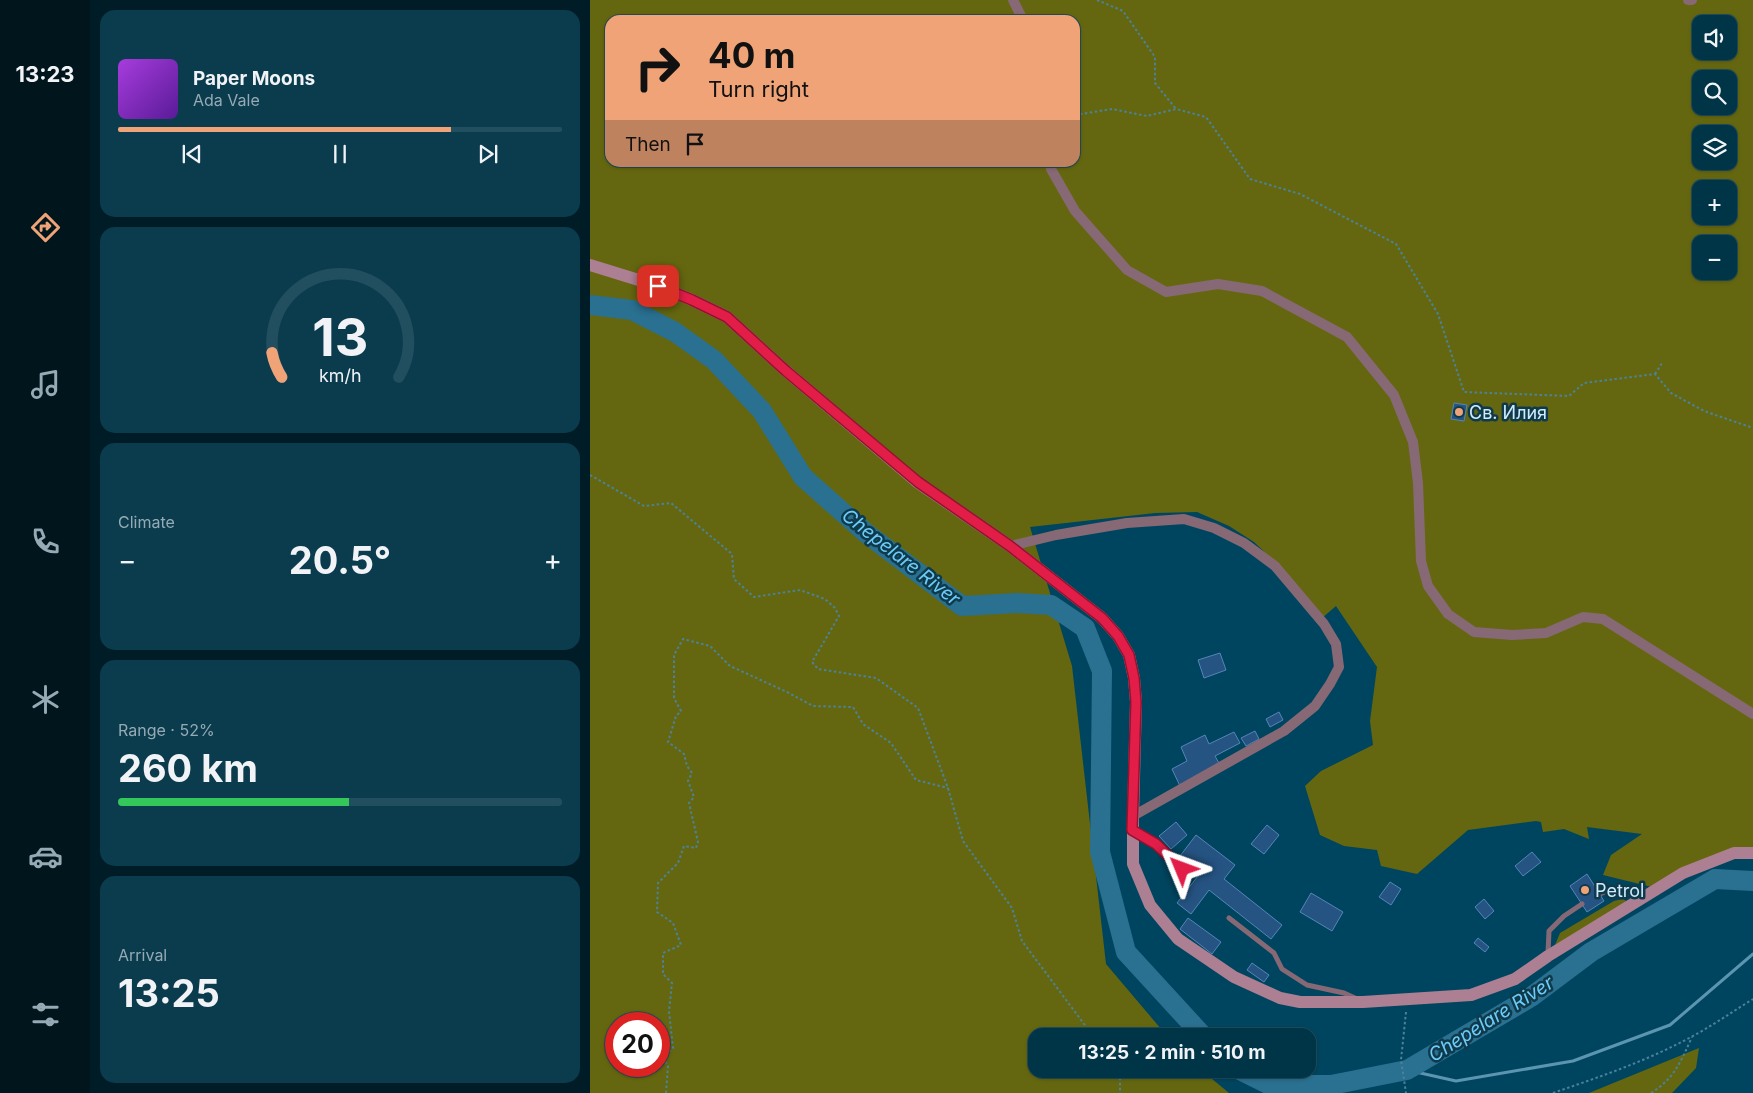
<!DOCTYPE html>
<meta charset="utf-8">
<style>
:root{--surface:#003447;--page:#0a3c4e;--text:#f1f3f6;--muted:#95aab4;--line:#224f60;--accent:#efa377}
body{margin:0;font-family:Inter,sans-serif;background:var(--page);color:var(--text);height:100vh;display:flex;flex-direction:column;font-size:19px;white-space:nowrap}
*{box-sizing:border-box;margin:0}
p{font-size:16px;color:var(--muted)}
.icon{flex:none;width:28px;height:28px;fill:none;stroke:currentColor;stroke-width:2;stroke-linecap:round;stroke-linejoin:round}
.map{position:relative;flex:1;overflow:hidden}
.side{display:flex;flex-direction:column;gap:10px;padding:10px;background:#001d27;width:500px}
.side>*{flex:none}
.top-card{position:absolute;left:15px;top:15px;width:475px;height:152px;border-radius:15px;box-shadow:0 1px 4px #0004,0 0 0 1px var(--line);background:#efa377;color:#111;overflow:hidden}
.buttons{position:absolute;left:1102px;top:15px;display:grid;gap:10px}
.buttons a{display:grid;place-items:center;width:45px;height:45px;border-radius:10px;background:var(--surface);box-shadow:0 1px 4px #0004,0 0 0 1px var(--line);font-size:25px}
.speed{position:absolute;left:15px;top:1012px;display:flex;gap:10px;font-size:25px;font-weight:700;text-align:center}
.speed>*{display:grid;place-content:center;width:65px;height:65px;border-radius:50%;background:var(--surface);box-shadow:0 1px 4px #0004,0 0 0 1px var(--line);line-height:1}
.speed .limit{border:8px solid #d22;background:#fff;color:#111}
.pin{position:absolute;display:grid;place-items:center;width:42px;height:42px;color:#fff;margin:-21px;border-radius:10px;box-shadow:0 2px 8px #0006}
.me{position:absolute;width:55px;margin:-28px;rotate:314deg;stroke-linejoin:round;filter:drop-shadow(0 0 4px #0008)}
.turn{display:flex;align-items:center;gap:18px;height:105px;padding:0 20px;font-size:22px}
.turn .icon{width:65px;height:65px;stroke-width:2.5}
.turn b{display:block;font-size:35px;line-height:42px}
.then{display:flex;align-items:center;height:48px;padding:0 20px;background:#0003;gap:10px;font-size:19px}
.big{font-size:38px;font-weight:700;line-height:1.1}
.side .card{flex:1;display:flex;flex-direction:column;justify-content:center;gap:8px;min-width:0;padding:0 18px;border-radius:15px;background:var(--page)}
.side .dial{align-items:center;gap:0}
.dial svg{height:130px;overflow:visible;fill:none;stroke:var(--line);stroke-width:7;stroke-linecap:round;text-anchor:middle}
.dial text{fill:var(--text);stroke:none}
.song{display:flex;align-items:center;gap:15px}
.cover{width:60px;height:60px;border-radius:8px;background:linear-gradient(135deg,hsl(280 70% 55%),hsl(270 70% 35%))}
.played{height:5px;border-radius:2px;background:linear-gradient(90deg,var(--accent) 75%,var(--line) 75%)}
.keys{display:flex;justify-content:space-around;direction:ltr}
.heat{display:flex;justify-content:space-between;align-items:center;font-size:28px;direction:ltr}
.charge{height:8px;border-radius:4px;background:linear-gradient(90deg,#34c759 52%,var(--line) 0)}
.trip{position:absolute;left:438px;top:1028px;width:288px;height:50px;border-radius:15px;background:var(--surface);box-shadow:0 1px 4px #0004,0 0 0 1px var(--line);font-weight:700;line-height:50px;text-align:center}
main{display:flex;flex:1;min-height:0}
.tab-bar{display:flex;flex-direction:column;width:90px;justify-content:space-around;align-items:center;background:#00151c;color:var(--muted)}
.tab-bar .icon{width:35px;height:35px}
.tab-bar .on{color:var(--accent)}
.tab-bar b{font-size:22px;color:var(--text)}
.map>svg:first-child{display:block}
</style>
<main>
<nav class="tab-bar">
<b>13:23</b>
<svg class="icon on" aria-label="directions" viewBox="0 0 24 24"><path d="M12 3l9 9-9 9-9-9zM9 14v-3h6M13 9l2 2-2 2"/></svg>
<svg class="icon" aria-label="music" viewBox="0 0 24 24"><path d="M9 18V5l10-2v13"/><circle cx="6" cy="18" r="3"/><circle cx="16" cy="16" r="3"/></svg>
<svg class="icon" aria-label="phone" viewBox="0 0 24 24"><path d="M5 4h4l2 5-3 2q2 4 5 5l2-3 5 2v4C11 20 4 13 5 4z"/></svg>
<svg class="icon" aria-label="climate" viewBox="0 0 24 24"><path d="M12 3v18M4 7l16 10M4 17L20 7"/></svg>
<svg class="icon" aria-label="car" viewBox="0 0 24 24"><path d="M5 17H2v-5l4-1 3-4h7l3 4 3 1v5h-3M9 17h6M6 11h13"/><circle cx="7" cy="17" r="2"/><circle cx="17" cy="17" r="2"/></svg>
<svg class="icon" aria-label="filters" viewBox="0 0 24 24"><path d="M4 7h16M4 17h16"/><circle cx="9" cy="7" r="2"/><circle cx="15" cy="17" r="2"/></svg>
</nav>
<section class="side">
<div class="card">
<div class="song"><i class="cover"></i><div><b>Paper Moons</b><p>Ada Vale</p></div></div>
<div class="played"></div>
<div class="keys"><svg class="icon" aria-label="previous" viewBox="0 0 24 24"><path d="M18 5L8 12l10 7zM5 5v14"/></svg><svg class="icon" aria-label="pause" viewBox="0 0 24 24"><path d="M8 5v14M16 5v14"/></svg><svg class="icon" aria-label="next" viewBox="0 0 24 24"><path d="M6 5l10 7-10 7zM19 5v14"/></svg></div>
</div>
<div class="card dial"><svg viewBox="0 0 100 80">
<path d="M14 69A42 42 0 1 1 86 69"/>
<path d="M14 69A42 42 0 0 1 8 54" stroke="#efa377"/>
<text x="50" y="56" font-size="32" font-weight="700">13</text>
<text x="50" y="72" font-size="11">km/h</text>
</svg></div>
<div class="card"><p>Climate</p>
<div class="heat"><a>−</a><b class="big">20.5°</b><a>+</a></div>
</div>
<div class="card"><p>Range · 52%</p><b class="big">260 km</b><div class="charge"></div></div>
<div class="card"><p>Arrival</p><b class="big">13:25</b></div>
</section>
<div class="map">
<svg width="1163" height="1093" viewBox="0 0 1163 1093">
<rect width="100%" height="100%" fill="#00455f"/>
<!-- green -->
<g fill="#656710" fill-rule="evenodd">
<path d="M0,0H1163V849L1062,887L1013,875L1021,855L1052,834L997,827L999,839L974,829L953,832L951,822L946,821L878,830L827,874L791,866L787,850L754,846L730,835L715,786L731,771L783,745L780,721L787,667L746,606L732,618L688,565L664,542L639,526L607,512L565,513L440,527L482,666L516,964L577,1036H446V1069H610L639,1093H0ZM20,20H485V162H20ZM1111,24H1139V51H1111ZM1111,79H1139V106H1111ZM1111,134H1139V161H1111ZM1111,189H1139V216H1111ZM1111,244H1139V271H1111ZM26,1024H69V1066H26Z"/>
<polygon points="1033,899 1041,904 965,945 970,933 1024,901"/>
<polygon points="1109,1048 1106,1068 1082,1093 999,1093"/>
</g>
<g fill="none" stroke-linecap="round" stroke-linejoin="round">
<!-- stream -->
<polyline stroke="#5c95b0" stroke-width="3" points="817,1070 866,1081 983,1061 1080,1025 1163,954"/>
<!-- river -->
<g stroke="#2a7090" stroke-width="20">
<polyline points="0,305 42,310 85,332 124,360 172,411 213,477 276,533 372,606 427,603 461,605 495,628 512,671 510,852 536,952 613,1036"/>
<polyline points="648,1069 680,1085 741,1085 817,1070 941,997 1001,952 1125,879 1163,881"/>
</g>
</g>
<!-- building -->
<g fill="#255382" stroke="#5685b7">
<polygon points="864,403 877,405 874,421 861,419"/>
<polygon points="630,653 636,670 614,678 608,660"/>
<polygon points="689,712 693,720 680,727 676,719"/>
<polygon points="665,731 669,739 656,746 651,738"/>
<polygon points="644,732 650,743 625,756 630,765 590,786 582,769 597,761 591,747 615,735 619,744"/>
<polygon points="586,822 597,835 581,849 569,836"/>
<polygon points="677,825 689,835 674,854 661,844"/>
<polygon points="606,835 645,865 634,879 692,925 681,939 619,890 601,914 587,903 611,872 590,856"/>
<polygon points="942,852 951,862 933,876 925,866"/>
<polygon points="997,874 1014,901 997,912 980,886"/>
<polygon points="800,882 811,889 801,905 789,897"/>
<polygon points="721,893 753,912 742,931 710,912"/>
<polygon points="894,899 904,911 895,919 885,907"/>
<polygon points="598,918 631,942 622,954 590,929"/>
<polygon points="888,938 899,947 895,952 884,943"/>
<polygon points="662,963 679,975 674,982 657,970"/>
</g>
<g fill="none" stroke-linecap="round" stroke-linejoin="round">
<!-- path -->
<g stroke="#4c8299" stroke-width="2" stroke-dasharray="2.5 2.5" stroke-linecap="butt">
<polyline points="507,0 533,11 565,57 565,83 586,109"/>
<polyline points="485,115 522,109 557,116 586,109 616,117 660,179 710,194 806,244 848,314 874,392 979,396 994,383 1065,374 1081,393 1114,411 1163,428"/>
<polyline points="1065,374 1072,363"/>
<polyline points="0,475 54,506 81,503 142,554 144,579 164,597 210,590 235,599 245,608 249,616 222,662 228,669 286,678 328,708 358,788 373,841 422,908 432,941 503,1036"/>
<polyline points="816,1012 811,1060 816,1093"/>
<polyline points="527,1069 530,1072 530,1093"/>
<polyline points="76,1093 78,1066 73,1058 83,1048 79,1011 82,983 73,974 73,953 91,945 83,923 67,912 68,883 88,863 94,846 106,848 108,842 99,803 104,797 98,781 102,773 97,766 94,754 78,742 86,716 91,711 84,698 84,655 93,639 120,646 140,666 197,692 223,706 263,707 273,724 301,743 326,780 358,788"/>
<path d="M963,1093C1009,1077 1057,1061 1101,1037C1122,1026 1142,1012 1163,999"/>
<path d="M1061,1093C1085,1078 1091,1061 1102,1037"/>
</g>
<!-- service -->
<g stroke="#866975" stroke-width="5">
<polyline points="544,830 566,844 592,869"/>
<polyline points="1010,894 1021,889 1053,896"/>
<polyline points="639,918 684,953 692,969 717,985 754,993 765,998"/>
<polyline points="958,953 959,931 974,916 992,904"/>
</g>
<!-- minor -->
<g stroke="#866975" stroke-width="10">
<polyline points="423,0 433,20"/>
<polyline points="1098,0 1102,0"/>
<polyline points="460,162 461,169 485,211 537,270 576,292 628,284 672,291 757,337 804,395 823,442 828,483 831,561 838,586 858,614 884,632 922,635 956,633 993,617 1013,619 1163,714"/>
<polyline points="420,546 466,535 537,523 594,519 624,528 654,543 685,566 734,624 746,644 749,667 740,684 725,706 694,731 543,816"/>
</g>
<!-- secondary -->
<polyline stroke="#ad7f93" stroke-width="12" points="0,265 68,286 102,300 137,317 196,371 327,482 420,546 512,618 528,636 539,655 544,678 546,702 543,816 543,864 560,905 588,939 644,977 690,998 710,1002 773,1002 881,995 925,979 958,956 1093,873 1144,853 1163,853"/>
</g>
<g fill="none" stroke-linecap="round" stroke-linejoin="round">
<!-- route casing -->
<g stroke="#92132f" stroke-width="12">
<polyline id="route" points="68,286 102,300 137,317 196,371 328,482 420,546 512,618 528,636 539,655 544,678 546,702 542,830 566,844 592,869"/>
</g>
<!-- route -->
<use href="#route" stroke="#e11d48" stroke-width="9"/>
</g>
<!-- markers -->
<g fill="#efa377" stroke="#0f3a4c" stroke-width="2">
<circle cx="869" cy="412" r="5"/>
<circle cx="995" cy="890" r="5"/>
</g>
<g text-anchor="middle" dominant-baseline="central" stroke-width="5" stroke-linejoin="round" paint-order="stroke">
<!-- poi labels -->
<g font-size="18" fill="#cfecfc" stroke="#0f3a4c" text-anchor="start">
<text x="879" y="412">Св. Илия</text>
<text x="1005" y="890">Petrol</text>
</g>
<!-- water labels -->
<g font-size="19" font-style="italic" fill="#6dcbf7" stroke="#0f3a4c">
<text transform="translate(311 557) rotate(38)">Chepelare River</text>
<text transform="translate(901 1019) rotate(-32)">Chepelare River</text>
</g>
</g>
</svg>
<div class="buttons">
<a><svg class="icon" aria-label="sound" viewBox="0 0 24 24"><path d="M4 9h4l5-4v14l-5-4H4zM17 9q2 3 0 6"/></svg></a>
<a><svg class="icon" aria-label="search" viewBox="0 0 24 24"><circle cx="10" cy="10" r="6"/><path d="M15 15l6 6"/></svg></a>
<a><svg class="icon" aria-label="layers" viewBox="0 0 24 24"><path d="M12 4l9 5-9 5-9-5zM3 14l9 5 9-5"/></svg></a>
<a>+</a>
<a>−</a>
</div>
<div class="speed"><div class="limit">20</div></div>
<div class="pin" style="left:68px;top:286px;background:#d93025"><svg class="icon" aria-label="arrive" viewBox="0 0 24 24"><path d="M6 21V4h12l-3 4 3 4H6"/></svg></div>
<svg class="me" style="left:592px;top:869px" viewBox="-20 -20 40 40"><path d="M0-17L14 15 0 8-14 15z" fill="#e11d48" stroke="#fff" stroke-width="4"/></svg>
<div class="trip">13:25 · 2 min · 510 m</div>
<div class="top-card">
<div class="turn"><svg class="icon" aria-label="right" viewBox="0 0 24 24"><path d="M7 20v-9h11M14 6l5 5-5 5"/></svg><div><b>40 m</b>Turn right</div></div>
<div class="then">Then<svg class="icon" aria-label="arrive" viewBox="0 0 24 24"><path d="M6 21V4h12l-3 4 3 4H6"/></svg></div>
</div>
</div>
</main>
